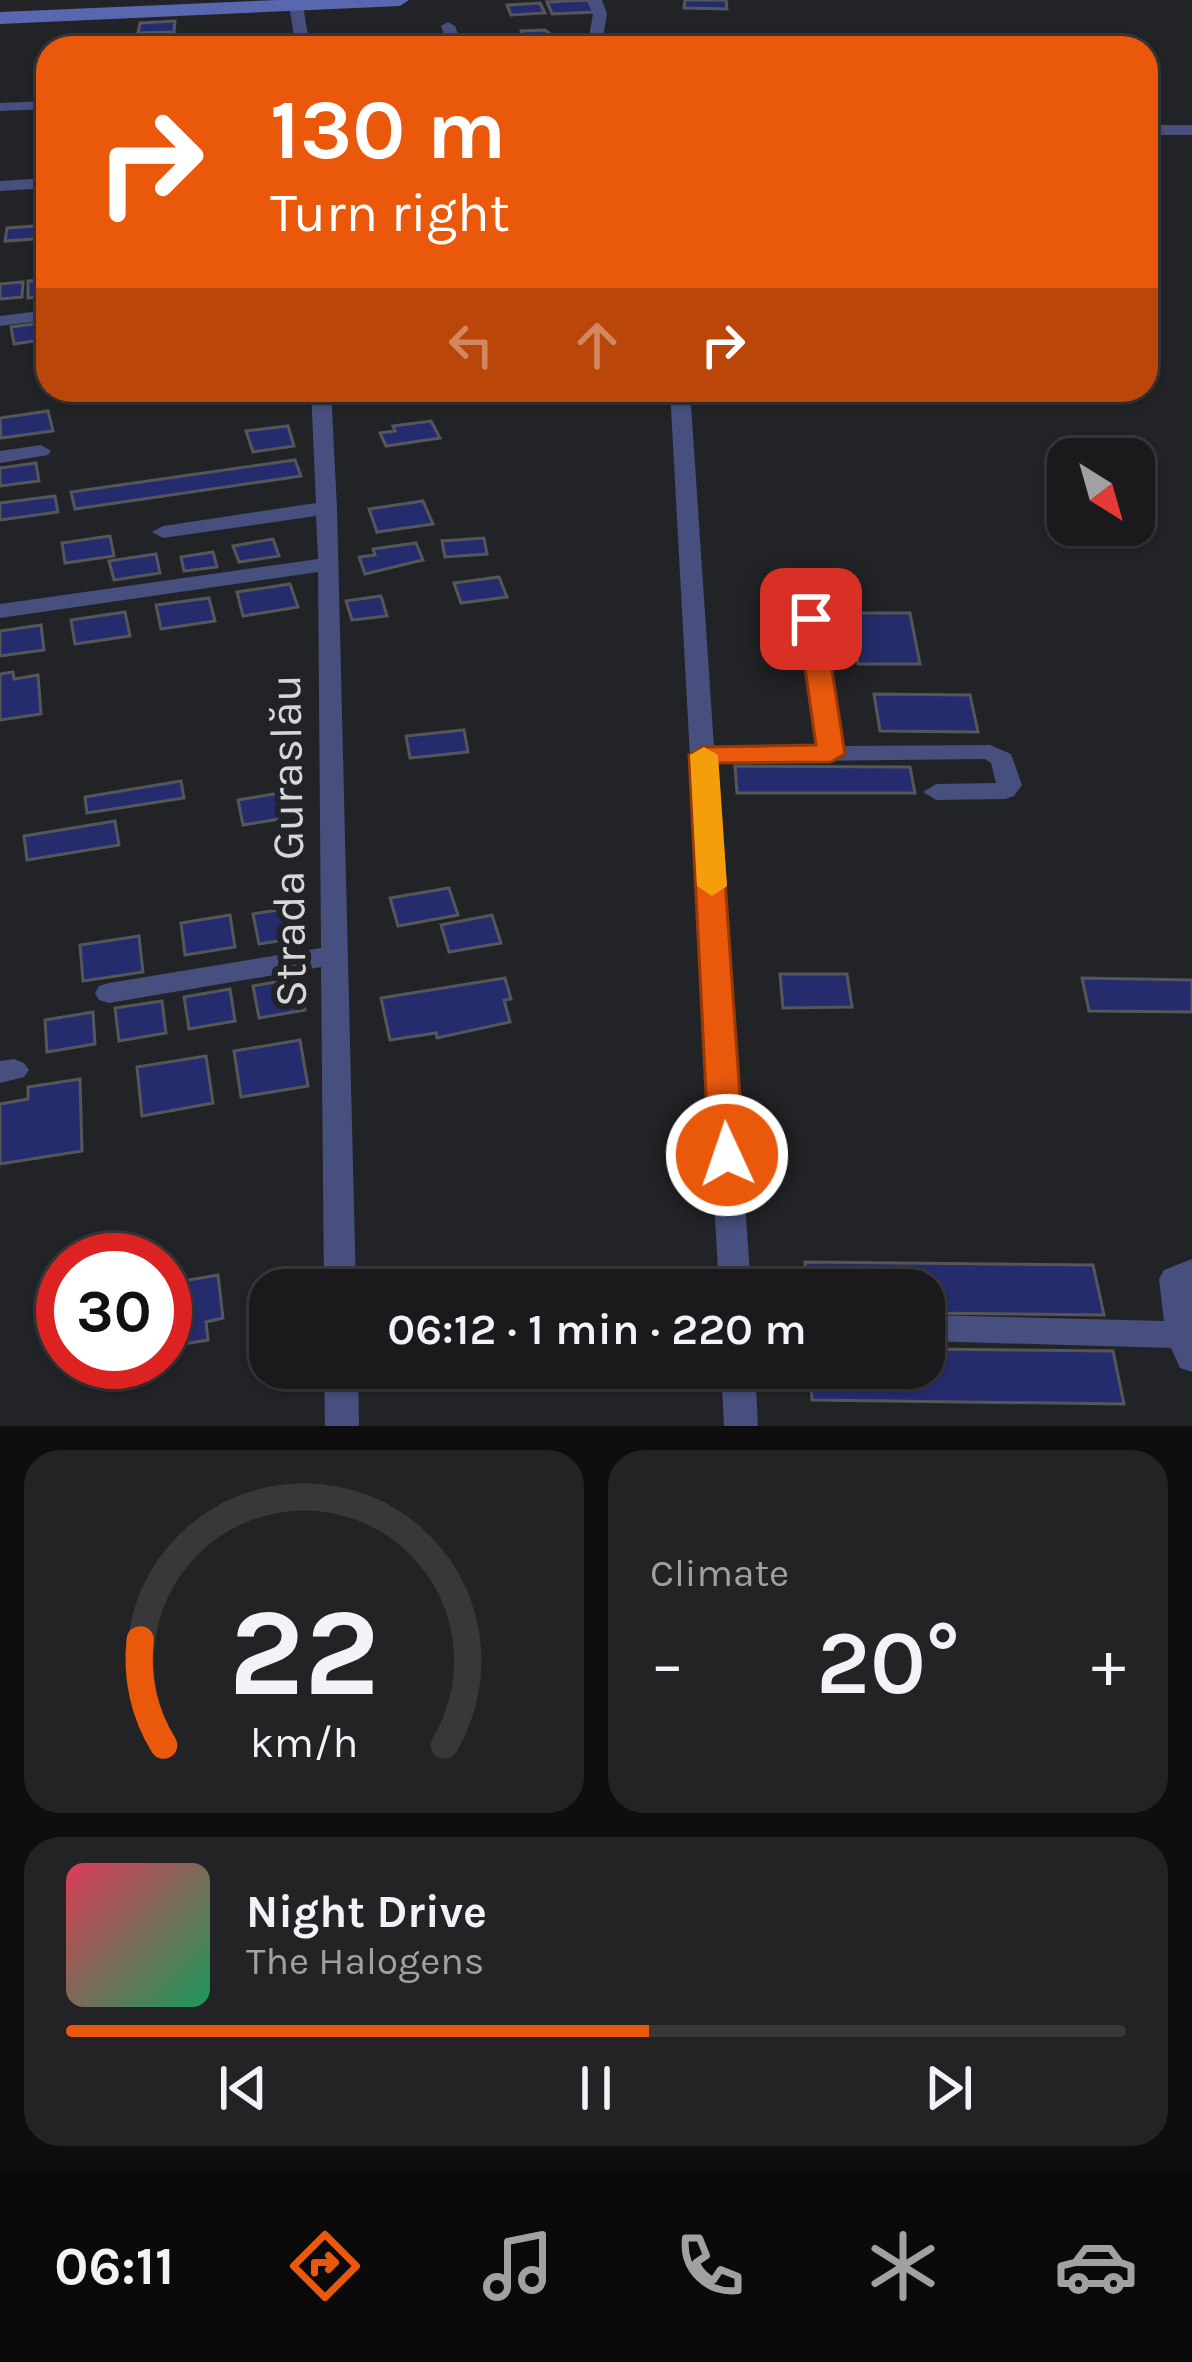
<!DOCTYPE html>
<meta charset="utf-8">
<style>
:root{--surface:#1a1a1c;--page:#232325;--text:#f1f3f6;--muted:#9fa1a3;--line:#38383b;--accent:#ea580c}
body{margin:0;font-family:Karla,sans-serif;background:var(--page);color:var(--text);height:100vh;display:flex;flex-direction:column;font-size:45px;white-space:nowrap}
*{box-sizing:border-box;margin:0}
p{font-size:39px;color:var(--muted)}
.icon{flex:none;width:66px;height:66px;fill:none;stroke:currentColor;stroke-width:2;stroke-linecap:round;stroke-linejoin:round}
.map{position:relative;height:1426px;overflow:hidden}
.panel{display:flex;flex-direction:column;gap:24px;padding:24px;background:#0e0e0f;flex:1}
.panel>*{flex:none}
.top-card{position:absolute;left:36px;top:36px;width:1122px;height:366px;border-radius:36px;box-shadow:0 3px 9px #0004,0 0 0 3px var(--line);background:#ea580c;color:#fff;overflow:hidden}
.needle{width:78px;rotate:143deg}
.buttons{position:absolute;left:1047px;top:438px;display:grid;gap:24px}
.buttons a{display:grid;place-items:center;width:108px;height:108px;border-radius:24px;background:var(--surface);box-shadow:0 3px 9px #0004,0 0 0 3px var(--line);font-size:60px}
.speed{position:absolute;left:36px;top:1233px;display:flex;gap:24px;font-size:60px;font-weight:700;text-align:center}
.speed>*{display:grid;place-content:center;width:156px;height:156px;border-radius:50%;background:var(--surface);box-shadow:0 3px 9px #0004,0 0 0 3px var(--line);line-height:1}
.speed .limit{border:18px solid #d22;background:#fff;color:#111}
.pin{position:absolute;display:grid;place-items:center;width:102px;height:102px;color:#fff;margin:-51px;border-radius:24px;box-shadow:0 6px 18px #0006}
.me{position:absolute;width:132px;margin:-66px;rotate:357deg;stroke-linejoin:round;filter:drop-shadow(0 0 9px #0008)}
.turn{display:flex;align-items:center;gap:42px;height:252px;padding:0 36px;font-size:54px}
.turn .icon{width:156px;height:156px;stroke-width:2.5}
.turn b{display:block;font-size:84px;line-height:102px}
.lanes{display:flex;align-items:center;height:114px;padding:0 36px;background:#0003;justify-content:center;gap:60px;direction:ltr}
.lanes .off{opacity:.35}
.big{font-size:90px;font-weight:600;line-height:1.1}
.panel .tile{flex:1;display:flex;flex-direction:column;justify-content:center;gap:18px;min-width:0;padding:0 42px;border-radius:36px;background:var(--page)}
.panel .dial{align-items:center;gap:0}
.dial svg{height:312px;overflow:visible;fill:none;stroke:var(--line);stroke-width:7;stroke-linecap:round;text-anchor:middle}
.dial text{fill:var(--text);stroke:none}
.song{display:flex;align-items:center;gap:36px}
.cover{width:144px;height:144px;border-radius:18px;background:linear-gradient(135deg,hsl(350 70% 55%),hsl(150 70% 35%))}
.played{height:12px;border-radius:6px;background:linear-gradient(90deg,var(--accent) 55%,var(--line) 55%)}
.keys{display:flex;justify-content:space-around;direction:ltr}
.heat{display:flex;justify-content:space-between;align-items:center;font-size:66px;direction:ltr}
.panel .tiles{flex:1;display:grid;gap:24px;grid-template-columns:1fr 1fr}
.tile:last-child{grid-column:span 2}
.trip{position:absolute;left:249px;top:1269px;width:696px;height:120px;border-radius:36px;background:var(--surface);box-shadow:0 3px 9px #0004,0 0 0 3px var(--line);font-weight:600;line-height:120px;text-align:center}
.tabs{display:flex;height:192px;justify-content:space-around;align-items:center;background:#0a0a0b;color:var(--muted)}
.tabs .icon{width:84px;height:84px}
.tabs .current{color:var(--accent)}
.tabs b{font-size:54px;color:var(--text)}
.map>svg:first-child{display:block}
</style>
<div class="map">
<svg width="1192" height="1426" viewBox="0 0 1192 1426">
<rect width="100%" height="100%" fill="#222326"/>
<!-- building -->
<g fill="#252c6d" stroke="#55565a" stroke-width="3">
<polygon points="588,0 594,12 552,14 547,2"/>
<polygon points="685,0 726,0 727,9 684,8"/>
<polygon points="540,3 545,13 511,15 507,5"/>
<polygon points="175,21 174,32 138,33 140,23"/>
<polygon points="545,30 560,42 576,41 577,48 523,48 521,31"/>
<polygon points="48,225 48,238 5,241 7,228"/>
<polygon points="48,280 48,296 28,298 28,281"/>
<polygon points="23,282 22,297 0,299 0,284"/>
<polygon points="48,322 48,339 14,344 11,327"/>
<polygon points="48,411 53,431 1,438 0,418"/>
<polygon points="431,421 440,438 386,446 380,433 395,431 393,426"/>
<polygon points="288,426 294,446 253,452 246,431"/>
<polygon points="295,460 301,476 75,509 71,492"/>
<polygon points="36,463 39,481 0,486 0,468"/>
<polygon points="55,496 58,512 0,520 0,503"/>
<polygon points="423,501 433,524 377,532 369,509"/>
<polygon points="110,536 114,556 65,563 62,543"/>
<polygon points="484,538 487,554 445,557 442,541"/>
<polygon points="273,539 279,556 239,562 233,546"/>
<polygon points="416,543 423,560 365,574 359,557 375,555 373,549"/>
<polygon points="213,552 217,567 184,571 181,557"/>
<polygon points="156,554 160,573 114,580 109,561"/>
<polygon points="499,577 507,597 461,603 454,583"/>
<polygon points="290,584 298,607 243,616 237,592"/>
<polygon points="381,596 387,616 352,620 346,601"/>
<polygon points="209,598 215,621 161,629 156,605"/>
<polygon points="125,612 130,636 75,644 71,620"/>
<polygon points="850,613 910,613 920,664 858,664"/>
<polygon points="41,625 44,650 0,656 0,631"/>
<polygon points="13,672 14,679 38,675 41,714 0,720 0,674"/>
<polygon points="874,694 970,695 978,732 880,731"/>
<polygon points="464,730 468,752 410,758 406,736"/>
<polygon points="735,766 910,767 915,793 737,793"/>
<polygon points="181,781 184,798 87,813 85,797"/>
<polygon points="298,790 304,815 243,825 238,800"/>
<polygon points="115,821 119,845 27,860 24,836"/>
<polygon points="449,888 458,915 398,926 390,898"/>
<polygon points="303,906 309,936 259,944 253,914"/>
<polygon points="230,915 235,947 185,955 181,923"/>
<polygon points="492,915 501,943 449,952 441,925"/>
<polygon points="139,936 143,972 83,981 80,945"/>
<polygon points="780,974 847,974 852,1007 783,1008"/>
<polygon points="299,978 305,1010 259,1018 253,986"/>
<polygon points="505,978 511,999 504,1000 510,1022 437,1038 436,1033 390,1040 381,998"/>
<polygon points="1082,978 1192,980 1192,1012 1089,1011"/>
<polygon points="230,989 235,1021 189,1029 184,997"/>
<polygon points="162,1001 166,1033 119,1041 115,1008"/>
<polygon points="93,1012 95,1044 47,1052 45,1020"/>
<polygon points="300,1040 308,1086 241,1097 234,1051"/>
<polygon points="206,1056 213,1103 142,1116 137,1067"/>
<polygon points="80,1079 82,1151 0,1164 0,1104 28,1099 28,1087"/>
<polygon points="805,1262 1093,1265 1104,1315 924,1313 924,1290 807,1290"/>
<polygon points="218,1275 223,1318 206,1322 208,1340 165,1347 165,1284"/>
<polygon points="924,1349 1113,1351 1124,1404 812,1400 810,1368 924,1368"/>
</g>
<g fill="none" stroke-linecap="round" stroke-linejoin="round">
<!-- street -->
<g fill="#464f7e" fill-rule="evenodd">
<polygon points="588,0 602,0 607,14 601,48 587,48 593,14"/>
<polygon points="296,1 303,5 310,48 296,48 289,5"/>
<polygon points="448,22 455,26 463,48 449,48 441,26"/>
<polygon points="48,101 48,109 0,111 0,103"/>
<rect x="1146" y="125" width="46" height="10"/>
<polygon points="48,178 48,188 0,191 0,181"/>
<polygon points="48,310 48,320 0,326 0,316"/>
<polygon points="311,390 331,390 337,508 356,1290 324,1290 321,967 109,1003 99,1000 95,993 99,986 109,983 321,948 318,572 0,618 0,604 318,559 316,516 163,538 152,532 163,526 316,503"/>
<polygon points="670,390 690,390 714,747 818,746 800,619 811,612 822,619 842,746 990,745 1011,754 1022,785 1014,796 1005,799 936,800 923,792 936,784 996,783 991,763 985,759 715,762 751,1290 719,1290"/>
<polygon points="41,445 51,451 48,455 0,463 0,451"/>
<polygon points="14,1059 24,1063 29,1070 24,1077 0,1083 0,1061"/>
<polygon points="1192,1259 1192,1372 1180,1368 1171,1348 924,1341 924,1315 1164,1321 1159,1279 1164,1270"/>
<polygon points="324,1368 358,1368 359,1426 325,1426"/>
<polygon points="721,1368 755,1368 758,1426 724,1426"/>
</g>
<!-- secondary -->
<polygon fill="#5967b1" fill-rule="evenodd" points="277,0 409,0 400,6 0,24 0,12"/>
</g>
<!-- route -->
<polygon fill="#ea580c" stroke="#983908" stroke-width="3" points="811,611 824,619 845,754 831,762 717,763 744,1155 739,1164 727,1168 715,1164 709,1155 689,755 703,747 816,745 798,619"/>
<!-- slow -->
<polygon fill="#f59e0b" points="704,747 718,755 727,886 712,896 697,886 690,755"/>
<g text-anchor="middle" dominant-baseline="central" stroke-width="12" stroke-linejoin="round" paint-order="stroke">
<!-- street labels -->
<g font-size="45" fill="#d6d7d9" stroke="#222326">
<text transform="translate(288 841) rotate(-91)">Strada Guraslău</text>
</g>
</g>
</svg>
<div class="buttons">
<a><svg class="needle" viewBox="-14 -14 28 28"><path d="M0-13l5 13h-10z" fill="#e53935"/><path d="M0 13l5-13h-10z" fill="#9fa1a3"/></svg></a>
</div>
<div class="speed"><div class="limit">30</div></div>
<div class="pin" style="left:811px;top:619px;background:#d93025"><svg class="icon" aria-label="arrive" viewBox="0 0 24 24"><path d="M6 21V4h12l-3 4 3 4H6"/></svg></div>
<svg class="me" style="left:727px;top:1155px" viewBox="-20 -20 40 40"><circle r="17" fill="#ea580c" stroke="#fff" stroke-width="3"/><path d="M0-11L8 9 0 5-8 9z" fill="#fff"/></svg>
<div class="trip">06:12 · 1 min · 220 m</div>
<div class="top-card">
<div class="turn"><svg class="icon" aria-label="right" viewBox="0 0 24 24"><path d="M7 20v-9h11M14 6l5 5-5 5"/></svg><div><b>130 m</b>Turn right</div></div>
<div class="lanes"><svg class="icon off" aria-label="left" viewBox="0 0 24 24"><path d="M17 20v-9H6M10 6l-5 5 5 5"/></svg><svg class="icon off" aria-label="ahead" viewBox="0 0 24 24"><path d="M12 20V5M6 11l6-6 6 6"/></svg><svg class="icon" aria-label="right" viewBox="0 0 24 24"><path d="M7 20v-9h11M14 6l5 5-5 5"/></svg></div>
</div>
</div>
<section class="panel">
<div class="tiles">
<div class="tile dial"><svg viewBox="0 0 100 80">
<path d="M14 69A42 42 0 1 1 86 69"/>
<path d="M14 69A42 42 0 0 1 8 42" stroke="#ea580c"/>
<text x="50" y="56" font-size="32" font-weight="700">22</text>
<text x="50" y="72" font-size="11">km/h</text>
</svg></div>
<div class="tile"><p>Climate</p>
<div class="heat"><a>−</a><b class="big">20°</b><a>+</a></div>
</div>
<div class="tile">
<div class="song"><i class="cover"></i><div><b>Night Drive</b><p>The Halogens</p></div></div>
<div class="played"></div>
<div class="keys"><svg class="icon" aria-label="previous" viewBox="0 0 24 24"><path d="M18 5L8 12l10 7zM5 5v14"/></svg><svg class="icon" aria-label="pause" viewBox="0 0 24 24"><path d="M8 5v14M16 5v14"/></svg><svg class="icon" aria-label="next" viewBox="0 0 24 24"><path d="M6 5l10 7-10 7zM19 5v14"/></svg></div>
</div>
</div>
</section>
<nav class="tabs">
<b>06:11</b>
<svg class="icon current" aria-label="directions" viewBox="0 0 24 24"><path d="M12 3l9 9-9 9-9-9zM9 14v-3h6M13 9l2 2-2 2"/></svg>
<svg class="icon" aria-label="music" viewBox="0 0 24 24"><path d="M9 18V5l10-2v13"/><circle cx="6" cy="18" r="3"/><circle cx="16" cy="16" r="3"/></svg>
<svg class="icon" aria-label="phone" viewBox="0 0 24 24"><path d="M5 4h4l2 5-3 2q2 4 5 5l2-3 5 2v4C11 20 4 13 5 4z"/></svg>
<svg class="icon" aria-label="climate" viewBox="0 0 24 24"><path d="M12 3v18M4 7l16 10M4 17L20 7"/></svg>
<svg class="icon" aria-label="car" viewBox="0 0 24 24"><path d="M5 17H2v-5l4-1 3-4h7l3 4 3 1v5h-3M9 17h6M6 11h13"/><circle cx="7" cy="17" r="2"/><circle cx="17" cy="17" r="2"/></svg>
</nav>
